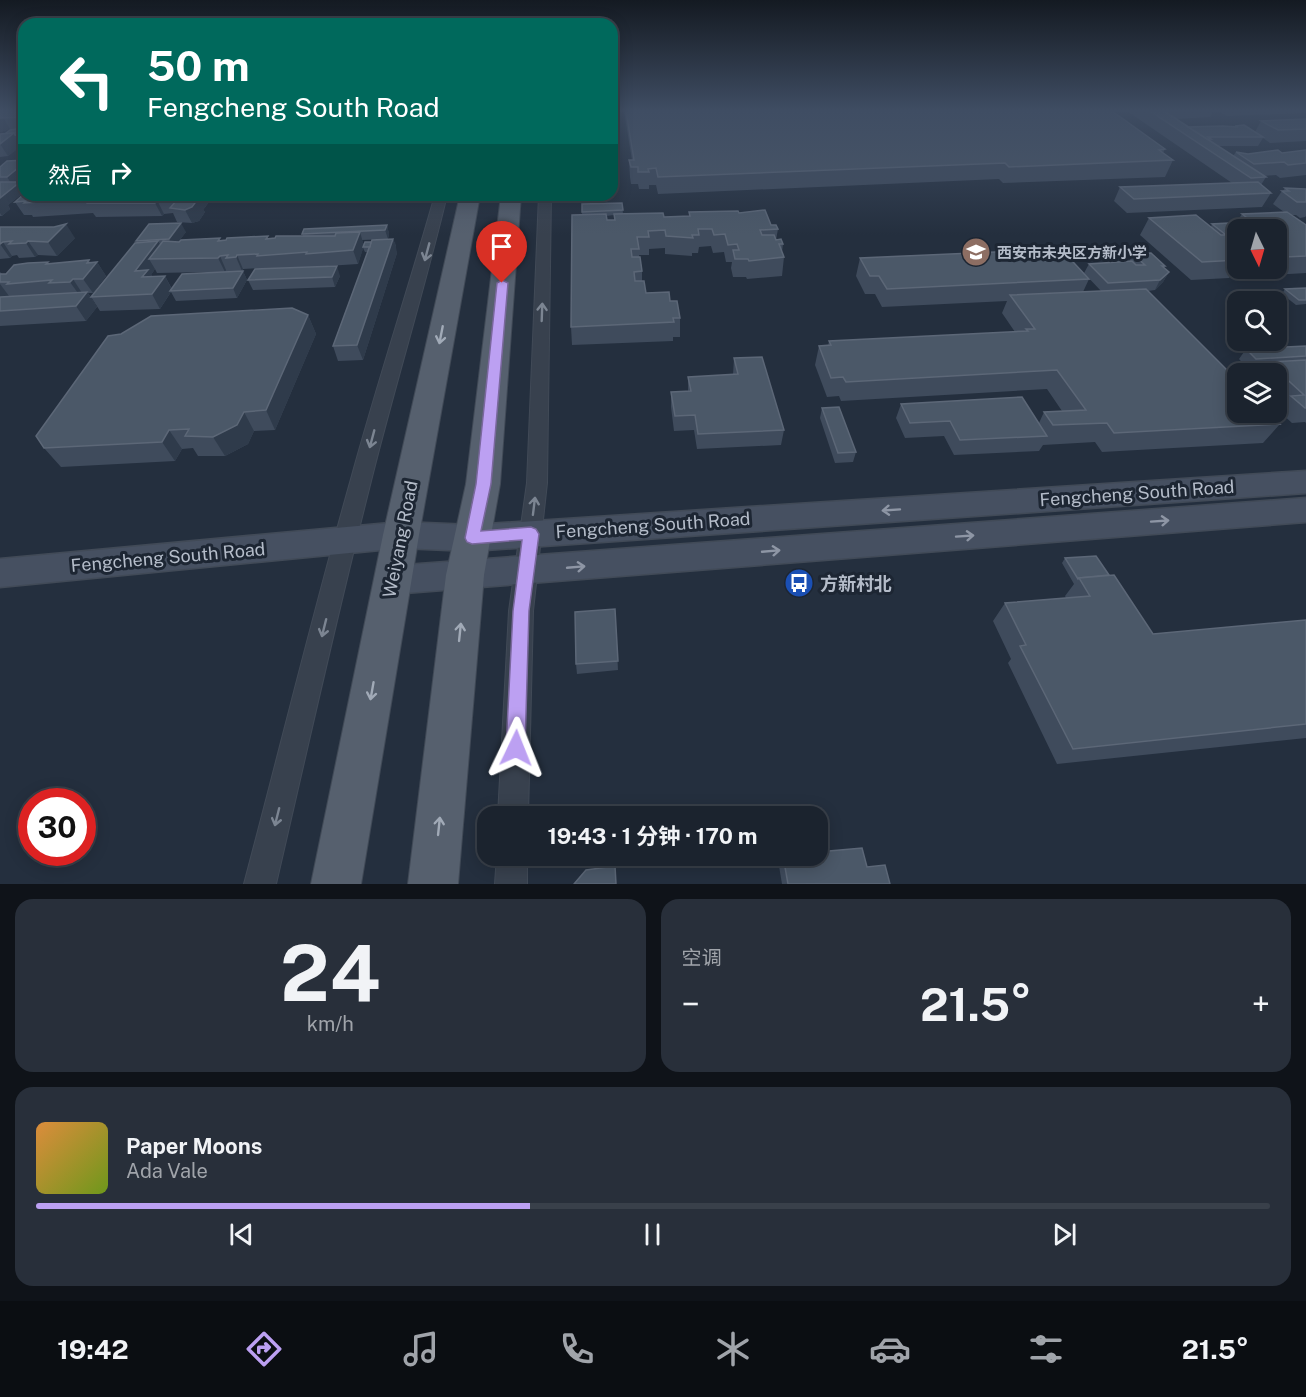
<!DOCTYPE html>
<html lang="zh">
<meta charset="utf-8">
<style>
:root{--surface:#1b232e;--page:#282f3a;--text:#f1f3f6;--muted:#a0a4aa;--line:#39404a;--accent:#bca0f2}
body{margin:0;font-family:"Public Sans","Noto Sans SC",sans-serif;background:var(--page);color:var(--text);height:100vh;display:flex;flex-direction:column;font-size:22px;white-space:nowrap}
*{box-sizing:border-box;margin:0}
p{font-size:20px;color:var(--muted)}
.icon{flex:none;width:33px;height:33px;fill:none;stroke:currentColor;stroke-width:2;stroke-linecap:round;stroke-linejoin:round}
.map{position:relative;height:884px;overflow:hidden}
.sheet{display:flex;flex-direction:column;gap:15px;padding:15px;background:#0f1319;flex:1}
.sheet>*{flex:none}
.guide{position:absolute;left:18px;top:18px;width:600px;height:183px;border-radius:18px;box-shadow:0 3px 15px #0003,0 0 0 2px var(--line);background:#00695c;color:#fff;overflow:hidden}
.needle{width:39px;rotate:175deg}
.tools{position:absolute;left:1227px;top:219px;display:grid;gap:12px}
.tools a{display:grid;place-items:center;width:60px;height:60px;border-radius:12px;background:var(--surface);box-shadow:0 3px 15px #0003,0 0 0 2px var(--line);font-size:30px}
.speed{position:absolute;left:18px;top:788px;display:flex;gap:12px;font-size:30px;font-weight:700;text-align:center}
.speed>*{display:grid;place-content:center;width:78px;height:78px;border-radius:50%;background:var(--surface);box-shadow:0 3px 15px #0003,0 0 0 2px var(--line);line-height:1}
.speed .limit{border:9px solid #d22;background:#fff;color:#111}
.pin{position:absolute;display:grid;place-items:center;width:51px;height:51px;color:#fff;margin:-62px -26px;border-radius:50% 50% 50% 0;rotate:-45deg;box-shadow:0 0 6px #0007}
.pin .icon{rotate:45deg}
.me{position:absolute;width:66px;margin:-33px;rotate:2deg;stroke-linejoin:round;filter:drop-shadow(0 0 4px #0008)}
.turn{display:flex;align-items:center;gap:21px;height:126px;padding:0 30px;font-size:27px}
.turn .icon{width:78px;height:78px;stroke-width:2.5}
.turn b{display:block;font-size:42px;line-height:51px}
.then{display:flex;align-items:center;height:57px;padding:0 30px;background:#0003;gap:12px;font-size:22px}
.big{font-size:45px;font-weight:700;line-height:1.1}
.sheet .widget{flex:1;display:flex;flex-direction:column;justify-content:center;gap:9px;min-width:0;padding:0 21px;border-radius:18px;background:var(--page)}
.sheet .dial{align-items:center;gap:0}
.dial b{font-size:78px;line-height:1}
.song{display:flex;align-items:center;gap:18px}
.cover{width:72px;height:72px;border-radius:9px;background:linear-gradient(135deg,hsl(30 70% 55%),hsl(80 70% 35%))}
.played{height:6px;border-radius:3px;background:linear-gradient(90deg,var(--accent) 40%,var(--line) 40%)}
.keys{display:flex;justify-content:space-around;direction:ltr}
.heat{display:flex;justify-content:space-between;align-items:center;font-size:33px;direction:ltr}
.sheet .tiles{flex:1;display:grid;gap:15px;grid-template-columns:1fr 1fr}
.widget:last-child{grid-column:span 2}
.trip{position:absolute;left:477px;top:806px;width:351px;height:60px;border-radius:18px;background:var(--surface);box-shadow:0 3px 15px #0003,0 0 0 2px var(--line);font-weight:700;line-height:60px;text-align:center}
.tab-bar{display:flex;height:96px;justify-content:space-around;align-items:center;background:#0b0e12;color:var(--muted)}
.tab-bar .icon{width:42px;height:42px}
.tab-bar .on{color:var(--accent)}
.tab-bar b{font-size:27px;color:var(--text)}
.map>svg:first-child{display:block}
</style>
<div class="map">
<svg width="1306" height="884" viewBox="0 0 1306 884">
<rect width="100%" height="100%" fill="#242f3e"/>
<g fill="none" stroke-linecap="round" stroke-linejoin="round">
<!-- street casing -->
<g stroke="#414a57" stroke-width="2">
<g id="street">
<path d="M435,195H447C424,291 395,385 371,481C337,615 307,750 276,884H244C280,749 313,613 351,479C377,384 408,290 435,195Z"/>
<polygon points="539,195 551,195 547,483 533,611 528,816 498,816 509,611 527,483"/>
<polygon points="497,855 527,855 527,884 495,884"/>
</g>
</g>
<!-- secondary casing -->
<g stroke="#414a57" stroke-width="3">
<g id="secondary">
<polygon points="1306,471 1306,493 472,551 401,548 0,587 0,559 401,522 472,525"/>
<polygon points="1306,498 1306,522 392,594 380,590 375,580 380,570 392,566"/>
</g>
</g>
<!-- primary casing -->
<g stroke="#414a57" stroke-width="2">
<g id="primary">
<polygon points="460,195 480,195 419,535 361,884 311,884 383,535"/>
<polygon points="501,195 521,195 500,484 484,575 458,884 408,884 446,575 466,484"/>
</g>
</g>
<!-- street -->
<use href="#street" fill="#38414e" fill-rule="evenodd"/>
<!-- secondary -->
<use href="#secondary" fill="#465061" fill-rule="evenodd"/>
<!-- primary -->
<use href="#primary" fill="#56606e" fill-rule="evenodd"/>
</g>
<!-- wall -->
<g fill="#3f4b5c" fill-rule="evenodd">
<polygon points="0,111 24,111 24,139 17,139 21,146 8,156 0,157 0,134 5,134 16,129 10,129 0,132"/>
<polygon points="624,111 1112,111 1165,149 1163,153 1173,160 1165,177 1003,183 999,179 658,194 656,185 649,185 649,189 639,189 638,184 631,184 630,177 629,160 632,160"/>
<polygon points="1127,111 1213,111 1210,117 1176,119 1188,127 1234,127 1235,126 1255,132 1261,121 1306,119 1306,141 1270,143 1263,138 1258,146 1216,146 1233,156 1236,152 1248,154 1282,153 1306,150 1306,175 1280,178 1276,175 1263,176 1266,177 1261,185 1271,193 1262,207 1127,213 1114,201 1120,187 1232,183"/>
<polygon points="1218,111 1306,111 1306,113 1227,116"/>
<polygon points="24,160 24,183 21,179 18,182 20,182 24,188 24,192 8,205 10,209 2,216 0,216 0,167"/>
<path d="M1285,188L1306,189V216L1305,217L1300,218L1296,215H1291L1306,225V273L1272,275L1268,272L1266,276L1235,277L1232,274L1229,278L1191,280L1140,235L1149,218L1211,227L1212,224L1236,223L1242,214L1284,212L1273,204L1282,191H1283ZM1238,230H1276V268H1238Z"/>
<polygon points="24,195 210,195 212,198 203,210 205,212 199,221 192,223 177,222 173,213 164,214 162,216 96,217 93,213 33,217 32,215 24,215 15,202"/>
<polygon points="258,195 279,195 278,196 259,197"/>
<path d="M622,203L623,214L664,217L689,216V212L739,213L771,225L778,229L776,240L783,244L782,252L784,257L782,276L747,279L746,277H733L731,268L732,262H726L724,252L713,253L711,246L699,247L698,253H692V256L665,254V248L649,249V255H639L642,271V281L646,293L670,301L680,318V337H673V341L572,345L571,327L582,215V204ZM614,215L615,220H607L606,216Z"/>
<path d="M387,225L389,234L388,239L362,240L364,245L393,239L396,246L395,248L397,253L363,360L338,361L333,346L368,252H365L363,248L358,264L327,266L340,276L335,287L253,290L248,280L263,269L262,268L243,269V271L247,280L237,298L176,301L171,292L160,309L100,311L91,297L137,243L136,241L186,232L178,242L269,239L303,236L302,234ZM155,269L157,273L208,272L172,289L165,276H152L151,275Z"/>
<polygon points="0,227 75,238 57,256 38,255 35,257 19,258 17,255 12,256 10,258 0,259"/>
<polygon points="1133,254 1165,266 1164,268 1169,272 1163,282 1155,290 1148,291 1280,424 1263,443 1102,452 1095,442 1043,445 1039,451 954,455 944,436 905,438 896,418 901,404 1039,423 1044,412 1062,411 1047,389 841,401 839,396 827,397 815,365 819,346 828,346 829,341 1015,332 1002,313 1007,301 882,307 875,294 865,294 856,276 860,258 1089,279 1083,292 1101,291 1084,273 1089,264 1129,262"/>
<polygon points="89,260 91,263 97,262 106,276 93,293 88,293 97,307 86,321 0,326 0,272 2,274 6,274 50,264"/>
<polygon points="1306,288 1306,304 1296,305 1282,294 1285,289"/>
<polygon points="308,315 316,334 275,430 254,431 248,444 225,456 198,456 193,448 182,449 175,461 61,467 44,448"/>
<polygon points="1306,346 1306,423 1305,422 1292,423 1279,411 1285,404 1276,395 1276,374 1259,374 1264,368 1248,369 1239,359 1246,349"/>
<polygon points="734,358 784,430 781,445 697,449 694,430 674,431 671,407 671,392 688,391 688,377 733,375"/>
<polygon points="822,408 856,452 853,462 835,463 820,418"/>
<polygon points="1065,558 1109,575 1153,634 1306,620 1306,738 1057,764 1008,663 1011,659 993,621 1005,603 1066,598 1065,596 1074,584 1062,563"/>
<polygon points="615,609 618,670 577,674 576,664"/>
<polygon points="783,856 867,867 890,884 782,884 779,866"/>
</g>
<!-- shaded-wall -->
<g fill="#2f3b4b">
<polygon points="3,117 10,129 0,132 0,118"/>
<polygon points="14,133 21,146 8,156 0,144"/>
<polygon points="24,163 24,174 18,174 21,179 13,186 7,177"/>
<polygon points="20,182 24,188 24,192 8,205 10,209 2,216 0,213 0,198"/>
<polygon points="198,195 210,195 212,198 203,210 205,212 199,221 192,223 185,210"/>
<polygon points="157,200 164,214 162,216 155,203"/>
<polygon points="181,223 186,232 173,249 169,239"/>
<polygon points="66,224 75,238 57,256 48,242"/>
<polygon points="387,225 389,234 388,239 385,230"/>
<polygon points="360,232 364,246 358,264 353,250"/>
<polygon points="393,239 394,243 395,241 397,253 363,360 357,345"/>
<polygon points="28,241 38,255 35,257 26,243"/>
<polygon points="158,241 166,254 149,259 155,269 151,275 156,284 151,291 135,271"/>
<polygon points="3,242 12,256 10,258 0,244"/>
<polygon points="237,255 243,269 242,271 236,257"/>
<polygon points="220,256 226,270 225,272 218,258"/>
<polygon points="89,260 94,267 97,262 106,276 93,293 83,279 87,263"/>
<polygon points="337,266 340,276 335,287 332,277"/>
<polygon points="243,271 247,280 237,298 233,288"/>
<polygon points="1169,272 1163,282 1155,290 1160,280"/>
<polygon points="165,276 172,290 160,309 152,294"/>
<polygon points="73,279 82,293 80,296 70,282"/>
<polygon points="0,284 9,296 0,305"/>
<polygon points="87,292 97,307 86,321 76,306"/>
<polygon points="308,315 316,334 275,430 266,410"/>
<polygon points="244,412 254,431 248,444 225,456 213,437"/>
<polygon points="169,430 182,449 175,461 162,442"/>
</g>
<!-- building -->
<g fill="#4b5868" stroke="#5c6777" stroke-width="1.5">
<polygon points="0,111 24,111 24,117 0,118"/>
<polygon points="626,111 1112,111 1165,149 1159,150 1173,160 1009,167 1005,163 658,177 656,168 648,169 649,172 638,172 638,167 631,167 629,160 634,160"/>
<polygon points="1150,111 1164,111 1266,177 1251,178"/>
<polygon points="1306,119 1306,129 1278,130 1261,121"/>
<polygon points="1244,125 1263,137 1208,137 1211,139 1207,139 1188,127 1223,126 1238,127 1235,126"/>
<polygon points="24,128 24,133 22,135 15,135 14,133 5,134 10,130"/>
<polygon points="14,133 0,144 0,134"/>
<polygon points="1278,150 1282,153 1306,150 1306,163 1288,165 1284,162 1254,164 1236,152 1248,154"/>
<polygon points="24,160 24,163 7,177 0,177 0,167 7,161"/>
<polygon points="24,169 24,174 18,174"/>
<polygon points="0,182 20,182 0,198"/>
<polygon points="1258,182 1271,193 1134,199 1120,187"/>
<polygon points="1285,188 1306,189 1306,202 1297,202 1282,191 1289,191"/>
<polygon points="24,194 24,195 198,195 195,199 198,199 192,207 185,210 170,208 177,200 157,200 155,203 88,203 93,199 24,203 26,201 15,202"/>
<polygon points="622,203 623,210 582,212 582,204"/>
<polygon points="765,210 771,225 776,225 778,229 760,230 762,235 774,235 776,240 781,239 783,244 779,244 784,257 749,261 748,259 735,259 733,250 739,250 737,244 728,245 725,234 714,235 712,229 698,229 699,235 692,235 693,238 666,236 665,230 648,231 649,237 637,237 639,249 631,249 632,257 640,257 642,271 634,272 635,281 644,281 646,293 669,292 670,301 677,301 680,318 673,318 674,322 571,327 572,215 606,214 607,220 615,220 614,214 663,213 664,217 690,216 689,212 738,211 739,213"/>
<polygon points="1287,212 1306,225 1306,256 1285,257 1278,252 1276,252 1276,230 1263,230 1242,214"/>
<polygon points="1196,215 1221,235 1226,235 1212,224 1248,222 1257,230 1238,230 1238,254 1234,254 1238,257 1238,260 1202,262 1149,218"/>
<polygon points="181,223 169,239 136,241 149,224"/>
<polygon points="66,224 48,242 28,241 26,243 9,244 12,241 3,242 0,244 0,227 54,227"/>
<polygon points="387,225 385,230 302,234 304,229"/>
<polygon points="360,232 353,250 306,254 307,252 257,256 258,254 237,255 236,257 226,258 228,255 220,256 218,258 149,259 163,241 179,242 181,240 220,238 218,241 226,240 227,238 268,236 266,239 275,238 276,236 335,236 336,233"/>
<polygon points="393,239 357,345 333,346 372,240"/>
<polygon points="158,241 135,271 148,270 142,277 165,276 152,294 91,297 135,243"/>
<polygon points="365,242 371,242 370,247 363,247"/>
<polygon points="1061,249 1089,279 887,289 879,276 870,276 860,258"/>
<polygon points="1151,253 1165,266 1162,266 1169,272 1160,280 1108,283 1089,264 1132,261 1136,265 1145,265 1133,254"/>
<polygon points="89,260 87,263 97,262 83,279 73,279 70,282 49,283 52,280 7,284 9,282 0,282 0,274 6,274 14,265 28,263 48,262 46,264"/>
<polygon points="337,266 332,277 248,280 255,269"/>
<polygon points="243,271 233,288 170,291 182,274"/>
<polygon points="1306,288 1306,300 1299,300 1285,289"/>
<polygon points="1146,289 1238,381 1238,412 1268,412 1280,424 1114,433 1107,423 1053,425 1044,412 1086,410 1057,370 846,382 843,377 831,378 819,346 831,345 829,341 1028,331 1026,329 1035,329 1010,295"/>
<polygon points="87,292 76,306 0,311 0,297"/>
<polygon points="292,308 308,315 266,410 244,412 237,425 213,437 185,436 189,429 169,430 162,442 44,448 36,436 108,336 121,334 151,316"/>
<polygon points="1306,346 1306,356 1256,359 1246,349"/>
<polygon points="762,357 784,430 698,434 695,415 675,416 671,392 691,391 688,377 738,374 734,358"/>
<polygon points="1306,360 1306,408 1305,408 1291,396 1304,395 1268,362"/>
<polygon points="1022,397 1047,436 960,440 950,421 910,423 901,404"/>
<polygon points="839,407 856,452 838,453 822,408"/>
<polygon points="1096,556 1109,575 1079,578 1078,579 1065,558"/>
<polygon points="1114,575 1153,634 1306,620 1306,724 1073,749 1020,646 1026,645 1005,603 1090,596 1079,578"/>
<polygon points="615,609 618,661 576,664 575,612"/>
<polygon points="862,848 867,867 885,865 890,884 788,884 783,856 818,855 818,852"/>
<polygon points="615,866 616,884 574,884 586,870"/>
</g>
<!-- one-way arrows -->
<defs><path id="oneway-shaft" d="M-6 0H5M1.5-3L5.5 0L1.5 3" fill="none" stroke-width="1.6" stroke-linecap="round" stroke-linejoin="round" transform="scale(1.5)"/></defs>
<g stroke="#7c8592">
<use href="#oneway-shaft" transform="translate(427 252) rotate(105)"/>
<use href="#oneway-shaft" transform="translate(542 312) rotate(-88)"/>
<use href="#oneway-shaft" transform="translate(372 439) rotate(105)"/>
<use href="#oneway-shaft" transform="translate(534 506) rotate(-83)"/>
<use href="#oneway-shaft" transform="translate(324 628) rotate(104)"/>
<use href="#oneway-shaft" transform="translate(277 817) rotate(104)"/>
</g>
<g stroke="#a1aab7">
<use href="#oneway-shaft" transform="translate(441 335) rotate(101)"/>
<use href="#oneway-shaft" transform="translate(460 632) rotate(-84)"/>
<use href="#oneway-shaft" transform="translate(372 691) rotate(100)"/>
<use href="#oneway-shaft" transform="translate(439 826) rotate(-84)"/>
</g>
<g stroke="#8e96a5">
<use href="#oneway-shaft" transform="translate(891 510) rotate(176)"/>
<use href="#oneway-shaft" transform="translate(1160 521) rotate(-4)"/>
<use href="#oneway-shaft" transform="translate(965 536) rotate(-4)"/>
<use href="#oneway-shaft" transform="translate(771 551) rotate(-5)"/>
<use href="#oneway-shaft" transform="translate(576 567) rotate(-5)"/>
</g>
<!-- sky -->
<linearGradient id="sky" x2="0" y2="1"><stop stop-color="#141a22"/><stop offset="0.47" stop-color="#3f4d63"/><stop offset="1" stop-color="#3f4d63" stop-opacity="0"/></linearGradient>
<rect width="1306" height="235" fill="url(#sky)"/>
<!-- route -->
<polygon fill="#bca0f2" stroke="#7a689d" stroke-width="1.5" points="502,280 508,283 491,484 481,531 531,527 536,529 539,534 529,611 525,748 523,754 516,757 509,754 506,748 513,611 522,540 472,544 467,542 465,538 476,484 497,283"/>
<!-- icons -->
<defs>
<g id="school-disc" transform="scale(1.5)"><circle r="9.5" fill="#8d6e63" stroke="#1d2633"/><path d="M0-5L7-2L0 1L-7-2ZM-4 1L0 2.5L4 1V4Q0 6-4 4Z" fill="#fff"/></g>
<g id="bus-disc" transform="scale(1.5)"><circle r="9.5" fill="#1a4fb4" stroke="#1d2633"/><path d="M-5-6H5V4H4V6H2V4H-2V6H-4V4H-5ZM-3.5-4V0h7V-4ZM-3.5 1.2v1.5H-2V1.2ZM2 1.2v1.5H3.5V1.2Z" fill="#fff"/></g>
</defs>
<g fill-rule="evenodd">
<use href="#school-disc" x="976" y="252"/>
<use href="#bus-disc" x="799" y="583"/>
</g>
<g text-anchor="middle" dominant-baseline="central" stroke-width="6" stroke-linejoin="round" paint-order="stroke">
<!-- far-poi labels -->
<g font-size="15" font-weight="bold" fill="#b4bcc9" stroke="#1d2633" text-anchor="start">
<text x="997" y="252">西安市未央区方新小学</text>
</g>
<!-- street labels -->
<g font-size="18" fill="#b4bcc9" stroke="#1d2633">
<text transform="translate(1137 493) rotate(-4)">Fengcheng South Road</text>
<text transform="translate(653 525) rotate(-4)">Fengcheng South Road</text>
<text transform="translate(400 539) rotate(-79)">Weiyang Road</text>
<text transform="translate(168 557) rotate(-5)">Fengcheng South Road</text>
</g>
<!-- poi labels -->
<g font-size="18" font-weight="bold" fill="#b4bcc9" stroke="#1d2633" text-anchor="start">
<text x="820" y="583">方新村北</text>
</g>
</g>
</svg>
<div class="tools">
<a><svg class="needle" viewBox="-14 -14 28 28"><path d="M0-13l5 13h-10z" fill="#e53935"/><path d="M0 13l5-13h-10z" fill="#a0a4aa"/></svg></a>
<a><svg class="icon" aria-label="search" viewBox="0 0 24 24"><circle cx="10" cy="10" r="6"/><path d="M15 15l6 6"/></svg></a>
<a><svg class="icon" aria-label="layers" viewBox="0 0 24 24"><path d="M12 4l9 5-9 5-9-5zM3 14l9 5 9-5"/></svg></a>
</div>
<div class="speed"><div class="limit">30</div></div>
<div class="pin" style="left:502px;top:283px;background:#d93025"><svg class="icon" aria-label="arrive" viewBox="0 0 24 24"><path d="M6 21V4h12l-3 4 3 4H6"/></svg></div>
<svg class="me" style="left:516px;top:748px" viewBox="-20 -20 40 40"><path d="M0-17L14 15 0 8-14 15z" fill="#bca0f2" stroke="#fff" stroke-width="4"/></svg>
<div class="trip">19:43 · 1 分钟 · 170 m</div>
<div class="guide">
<div class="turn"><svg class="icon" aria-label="left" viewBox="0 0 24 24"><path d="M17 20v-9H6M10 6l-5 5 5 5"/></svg><div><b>50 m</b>Fengcheng South Road</div></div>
<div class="then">然后<svg class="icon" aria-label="right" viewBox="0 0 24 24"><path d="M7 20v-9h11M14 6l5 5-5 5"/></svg></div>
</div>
</div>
<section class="sheet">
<div class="tiles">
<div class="widget dial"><b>24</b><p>km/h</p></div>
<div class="widget"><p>空调</p>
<div class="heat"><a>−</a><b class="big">21.5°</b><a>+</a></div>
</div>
<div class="widget">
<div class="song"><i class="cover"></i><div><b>Paper Moons</b><p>Ada Vale</p></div></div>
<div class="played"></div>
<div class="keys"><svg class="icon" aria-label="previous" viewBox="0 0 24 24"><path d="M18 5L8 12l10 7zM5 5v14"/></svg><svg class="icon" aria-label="pause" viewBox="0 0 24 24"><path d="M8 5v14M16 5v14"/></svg><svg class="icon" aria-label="next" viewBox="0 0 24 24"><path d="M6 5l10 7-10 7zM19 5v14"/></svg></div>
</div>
</div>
</section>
<nav class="tab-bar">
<b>19:42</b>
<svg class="icon on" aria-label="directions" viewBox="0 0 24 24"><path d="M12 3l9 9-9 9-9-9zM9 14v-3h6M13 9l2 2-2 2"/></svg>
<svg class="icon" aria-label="music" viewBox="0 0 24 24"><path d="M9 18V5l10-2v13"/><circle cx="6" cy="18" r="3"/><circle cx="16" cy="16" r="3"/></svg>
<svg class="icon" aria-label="phone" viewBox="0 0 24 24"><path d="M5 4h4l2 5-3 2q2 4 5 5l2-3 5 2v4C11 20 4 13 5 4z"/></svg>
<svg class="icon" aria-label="climate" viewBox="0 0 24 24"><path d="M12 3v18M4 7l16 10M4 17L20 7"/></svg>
<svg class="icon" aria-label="car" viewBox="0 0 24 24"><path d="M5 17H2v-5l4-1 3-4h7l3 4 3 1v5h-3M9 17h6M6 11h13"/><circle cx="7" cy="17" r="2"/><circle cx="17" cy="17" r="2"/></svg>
<svg class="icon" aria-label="filters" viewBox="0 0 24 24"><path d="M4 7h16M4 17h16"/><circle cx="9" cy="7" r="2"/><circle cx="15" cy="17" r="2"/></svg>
<b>21.5°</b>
</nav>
